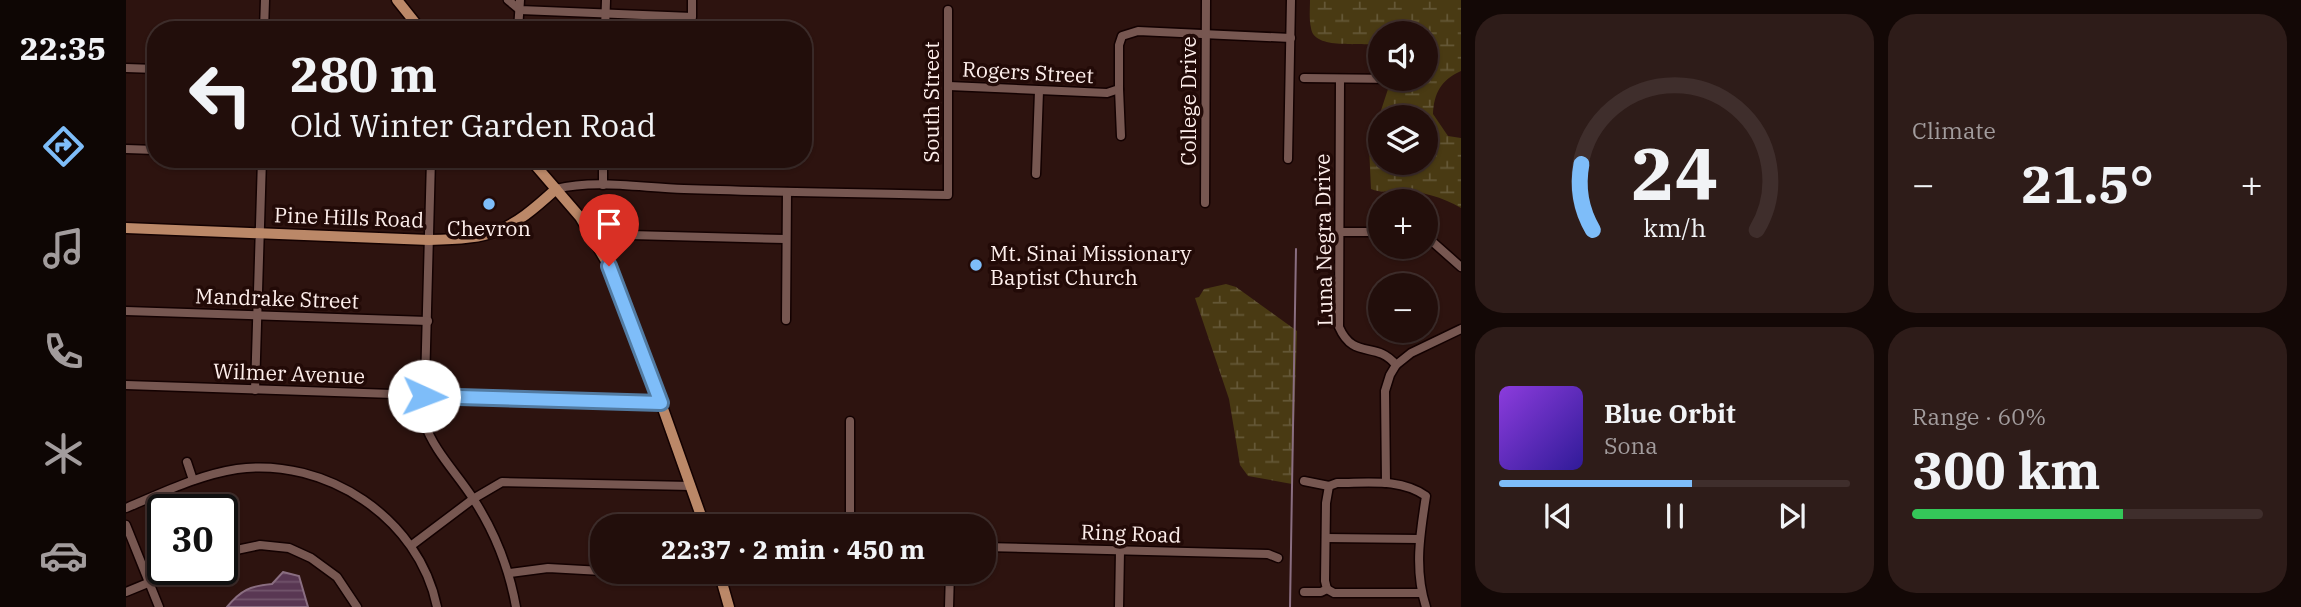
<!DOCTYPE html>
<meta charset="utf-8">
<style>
:root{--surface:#220e0b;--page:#2e1c19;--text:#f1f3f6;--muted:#a29c9d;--line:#3f2e2c;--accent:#7ebdf9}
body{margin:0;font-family:"IBM Plex Serif",serif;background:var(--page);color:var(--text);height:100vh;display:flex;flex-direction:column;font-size:26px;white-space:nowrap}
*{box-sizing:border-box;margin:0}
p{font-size:23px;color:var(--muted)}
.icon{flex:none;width:38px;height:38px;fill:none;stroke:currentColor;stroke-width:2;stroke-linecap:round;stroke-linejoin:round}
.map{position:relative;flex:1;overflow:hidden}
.drawer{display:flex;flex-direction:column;gap:14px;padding:14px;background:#130806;width:840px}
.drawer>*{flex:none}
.banner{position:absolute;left:21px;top:21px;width:665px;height:147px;border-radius:28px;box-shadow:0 2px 5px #0004,0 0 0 2px var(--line);background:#220e0b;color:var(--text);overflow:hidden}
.buttons{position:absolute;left:1242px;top:21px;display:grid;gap:14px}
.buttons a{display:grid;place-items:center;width:70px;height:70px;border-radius:50%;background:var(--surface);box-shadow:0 2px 5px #0004,0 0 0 2px var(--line);font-size:35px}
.speed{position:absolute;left:21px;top:494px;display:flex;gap:14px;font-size:35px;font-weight:700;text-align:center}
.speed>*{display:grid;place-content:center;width:91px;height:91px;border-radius:50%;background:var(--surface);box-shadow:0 2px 5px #0004,0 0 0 2px var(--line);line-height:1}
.speed .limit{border:4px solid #111;border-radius:10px;background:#fff;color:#111}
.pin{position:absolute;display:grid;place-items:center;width:60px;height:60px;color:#fff;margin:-72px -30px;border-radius:50% 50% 50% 0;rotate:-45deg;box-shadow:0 0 7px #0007}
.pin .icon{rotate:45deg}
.me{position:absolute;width:77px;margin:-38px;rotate:92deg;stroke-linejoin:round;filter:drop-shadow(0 0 5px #0008)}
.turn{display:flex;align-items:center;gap:24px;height:147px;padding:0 28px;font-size:32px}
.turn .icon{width:91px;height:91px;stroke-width:2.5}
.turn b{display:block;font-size:49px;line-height:60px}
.big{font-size:52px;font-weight:800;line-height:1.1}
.drawer .widget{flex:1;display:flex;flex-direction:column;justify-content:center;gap:10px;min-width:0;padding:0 24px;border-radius:28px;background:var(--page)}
.drawer .dial{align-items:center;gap:0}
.dial svg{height:182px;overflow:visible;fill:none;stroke:var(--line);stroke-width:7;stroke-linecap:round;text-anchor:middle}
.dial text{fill:var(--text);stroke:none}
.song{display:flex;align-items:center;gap:21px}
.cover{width:84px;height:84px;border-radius:10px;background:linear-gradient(135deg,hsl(270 70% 55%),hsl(250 70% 35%))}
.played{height:7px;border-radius:4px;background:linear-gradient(90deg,var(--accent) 55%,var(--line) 55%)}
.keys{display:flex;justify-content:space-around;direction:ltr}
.heat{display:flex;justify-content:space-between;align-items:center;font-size:38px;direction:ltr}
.charge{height:10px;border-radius:5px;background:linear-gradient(90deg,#34c759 60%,var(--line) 0)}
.drawer .tiles{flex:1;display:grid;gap:14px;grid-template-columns:repeat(2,1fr)}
.trip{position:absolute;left:464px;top:514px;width:406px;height:70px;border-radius:28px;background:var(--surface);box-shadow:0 2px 5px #0004,0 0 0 2px var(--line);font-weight:800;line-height:70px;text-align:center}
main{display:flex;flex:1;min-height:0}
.menu{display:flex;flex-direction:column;width:126px;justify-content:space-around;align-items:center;background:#0e0604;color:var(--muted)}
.menu .icon{width:49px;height:49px}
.menu .on{color:var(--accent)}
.menu b{font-size:32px;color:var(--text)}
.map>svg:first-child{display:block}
</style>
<main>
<nav class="menu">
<b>22:35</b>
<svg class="icon on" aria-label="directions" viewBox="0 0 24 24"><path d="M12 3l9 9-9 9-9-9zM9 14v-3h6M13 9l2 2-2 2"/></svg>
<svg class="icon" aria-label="music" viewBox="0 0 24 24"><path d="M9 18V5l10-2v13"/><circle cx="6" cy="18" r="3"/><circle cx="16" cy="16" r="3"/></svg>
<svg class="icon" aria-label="phone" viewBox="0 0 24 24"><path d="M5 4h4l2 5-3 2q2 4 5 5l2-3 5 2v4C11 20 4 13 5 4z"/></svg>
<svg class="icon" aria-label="climate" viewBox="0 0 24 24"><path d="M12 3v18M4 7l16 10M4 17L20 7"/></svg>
<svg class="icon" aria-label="car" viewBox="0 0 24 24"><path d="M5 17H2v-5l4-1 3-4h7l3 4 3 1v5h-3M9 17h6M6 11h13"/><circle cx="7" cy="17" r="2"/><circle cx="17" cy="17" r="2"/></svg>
</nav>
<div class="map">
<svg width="1335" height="607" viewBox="0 0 1335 607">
<defs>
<pattern id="wetland-marsh" width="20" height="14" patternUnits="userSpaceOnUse" patternTransform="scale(1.75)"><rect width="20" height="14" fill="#493a13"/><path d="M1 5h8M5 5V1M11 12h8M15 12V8" fill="none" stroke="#645736"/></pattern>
<pattern id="water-rules" width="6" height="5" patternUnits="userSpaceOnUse" patternTransform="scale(1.75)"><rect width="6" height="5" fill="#593753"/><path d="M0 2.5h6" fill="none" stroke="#72546c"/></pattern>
</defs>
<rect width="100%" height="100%" fill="#2d130f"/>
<!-- wetland -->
<g fill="url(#wetland-marsh)" fill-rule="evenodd">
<path d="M1184,0H1335V71C1315,80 1308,93 1307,114L1322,136L1335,138V208C1316,197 1296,191 1274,191C1264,191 1254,193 1245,189L1243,147L1263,86H1274V79H1300V33H1255V46C1235,41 1188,51 1185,28C1183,19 1184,9 1184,0ZM1255,117H1300V163H1255Z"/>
<polygon points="1100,284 1110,287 1171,331 1166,484 1122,476 1114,465 1103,399 1069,298 1073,297 1078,289"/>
</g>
<!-- water -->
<path fill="url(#water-rules)" stroke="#8a6e81" stroke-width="2" d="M157,572L173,576L182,607H101C115,590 124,586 146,584Z"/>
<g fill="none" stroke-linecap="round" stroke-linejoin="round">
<!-- stream -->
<polyline stroke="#8a6e81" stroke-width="2" points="1164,607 1170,249"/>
<!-- minor casing -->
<g stroke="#130101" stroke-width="11">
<g id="minor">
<polyline points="382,0 394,10 566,17 566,0"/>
<polyline points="138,30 139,0"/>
<polyline points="392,30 394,0"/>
<polyline points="479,30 480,0"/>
<polyline points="0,68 30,69"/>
<polyline points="1178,78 1272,79"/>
<path d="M1214,79L1213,327C1228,361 1250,340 1270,365"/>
<polyline points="823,86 981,93 993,89 993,45 996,36 1012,31 1165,38"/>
<polyline points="993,89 995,136"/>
<polyline points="0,149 30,150"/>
<path d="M305,159L298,422C309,453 331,473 348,500C370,534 383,568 390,607"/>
<polyline points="1162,159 1165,0"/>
<polyline points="910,174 913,91"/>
<polyline points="477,185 477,159"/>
<path d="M430,189C470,179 517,188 558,189C646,192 734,193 822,195V10"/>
<polyline points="1079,203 1080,0"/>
<polyline points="1215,232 1255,232"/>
<polyline points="466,234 659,239"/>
<polyline points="1300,236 1335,267"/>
<polyline points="0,311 302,321"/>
<polyline points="660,320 661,192"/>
<polyline points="0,385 535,403"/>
<polyline points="129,390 136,159"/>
<polyline points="61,462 67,480"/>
<path d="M1178,481L1203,486L1211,483C1242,483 1274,478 1300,496C1294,534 1288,570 1300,607"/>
<polyline points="1260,483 1259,391 1264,375 1270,365 1285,353 1335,329"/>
<path d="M0,508C36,493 72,475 111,469C200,457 293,518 311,607"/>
<polyline points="0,525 33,607"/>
<polyline points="724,527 724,421"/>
<polyline points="1200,538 1293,539"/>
<polyline points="286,545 347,499 376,482 565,486"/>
<polyline points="858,547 1142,554 1152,558"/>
<polyline points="96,553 134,545 163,548 185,558 211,577 231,607"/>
<polyline points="384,573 422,568 476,571"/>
<polyline points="1201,589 1199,581 1200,503 1203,486"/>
<polyline points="0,592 56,569"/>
<polyline points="1178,592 1195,592 1201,589 1208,593 1295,593"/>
<polyline points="823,607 824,572"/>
<polyline points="993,607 994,551"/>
</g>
</g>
<!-- major casing -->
<g stroke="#130101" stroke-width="13">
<g id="major">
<polyline points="271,0 295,30"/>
<polyline points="404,159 454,217 483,266 535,403 579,527"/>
<path d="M0,228L303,240C367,239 383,232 430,189"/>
<polyline points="593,572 603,607"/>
</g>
</g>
<!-- minor -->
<use href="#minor" stroke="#775751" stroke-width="8"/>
<!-- major -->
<use href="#major" stroke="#bb8868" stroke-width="10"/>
</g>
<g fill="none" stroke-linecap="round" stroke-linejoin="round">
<!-- route casing -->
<g stroke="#527ba2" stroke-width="18">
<polyline id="route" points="298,396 535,403 483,266"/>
</g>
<!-- route -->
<use href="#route" stroke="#7ebdf9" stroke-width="12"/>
</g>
<!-- markers -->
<g fill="#7ebdf9" stroke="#220a07" stroke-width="2.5">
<circle cx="363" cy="204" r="7"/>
<circle cx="850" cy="265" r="7"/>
</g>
<g text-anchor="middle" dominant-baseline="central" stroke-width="7" stroke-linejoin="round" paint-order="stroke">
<!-- street labels -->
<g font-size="21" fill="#feefec" stroke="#220a07">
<text transform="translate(902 72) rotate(3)">Rogers Street</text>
<text transform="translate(1062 101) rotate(-90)">College Drive</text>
<text transform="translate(805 102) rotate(-90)">South Street</text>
<text transform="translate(223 217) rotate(2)">Pine Hills Road</text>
<text transform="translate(1197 240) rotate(-91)">Luna Negra Drive</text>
<text transform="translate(151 298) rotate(2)">Mandrake Street</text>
<text transform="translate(163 373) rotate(2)">Wilmer Avenue</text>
<text transform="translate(1005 533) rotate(2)">Ring Road</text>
</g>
<!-- poi labels -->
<g font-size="21" fill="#feefec" stroke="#220a07">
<text x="363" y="228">Chevron</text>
<text x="864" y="253" text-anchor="start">Mt. Sinai Missionary<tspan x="864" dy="24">Baptist Church</tspan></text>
</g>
</g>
</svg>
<div class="buttons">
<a><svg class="icon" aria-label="sound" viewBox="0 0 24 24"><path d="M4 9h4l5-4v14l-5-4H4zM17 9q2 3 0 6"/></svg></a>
<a><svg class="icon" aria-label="layers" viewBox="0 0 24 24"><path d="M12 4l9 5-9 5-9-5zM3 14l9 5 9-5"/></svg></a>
<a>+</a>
<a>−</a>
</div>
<div class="speed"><div class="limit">30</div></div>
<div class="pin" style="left:483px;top:266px;background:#d93025"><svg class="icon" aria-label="arrive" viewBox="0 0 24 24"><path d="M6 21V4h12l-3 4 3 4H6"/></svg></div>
<svg class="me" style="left:298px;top:396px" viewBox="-20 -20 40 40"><circle r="19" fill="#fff"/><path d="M0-13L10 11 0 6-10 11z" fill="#7ebdf9"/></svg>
<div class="trip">22:37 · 2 min · 450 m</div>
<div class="banner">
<div class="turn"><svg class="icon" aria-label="left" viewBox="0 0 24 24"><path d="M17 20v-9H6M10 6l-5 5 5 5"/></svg><div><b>280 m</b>Old Winter Garden Road</div></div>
</div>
</div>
<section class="drawer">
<div class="tiles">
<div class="widget dial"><svg viewBox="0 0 100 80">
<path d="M14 69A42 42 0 1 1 86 69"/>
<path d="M14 69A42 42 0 0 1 9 40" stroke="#7ebdf9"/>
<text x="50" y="56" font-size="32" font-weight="700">24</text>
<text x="50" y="72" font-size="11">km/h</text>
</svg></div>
<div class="widget"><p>Climate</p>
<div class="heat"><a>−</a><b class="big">21.5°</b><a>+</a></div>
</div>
<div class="widget">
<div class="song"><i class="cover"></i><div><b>Blue Orbit</b><p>Sona</p></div></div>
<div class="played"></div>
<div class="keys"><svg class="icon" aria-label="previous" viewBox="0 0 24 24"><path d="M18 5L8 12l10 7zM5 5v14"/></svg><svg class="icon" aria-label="pause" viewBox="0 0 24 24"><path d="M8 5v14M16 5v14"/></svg><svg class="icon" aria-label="next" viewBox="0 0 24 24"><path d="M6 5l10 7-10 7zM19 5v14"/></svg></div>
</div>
<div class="widget"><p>Range · 60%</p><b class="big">300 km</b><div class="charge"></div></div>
</div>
</section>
</main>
